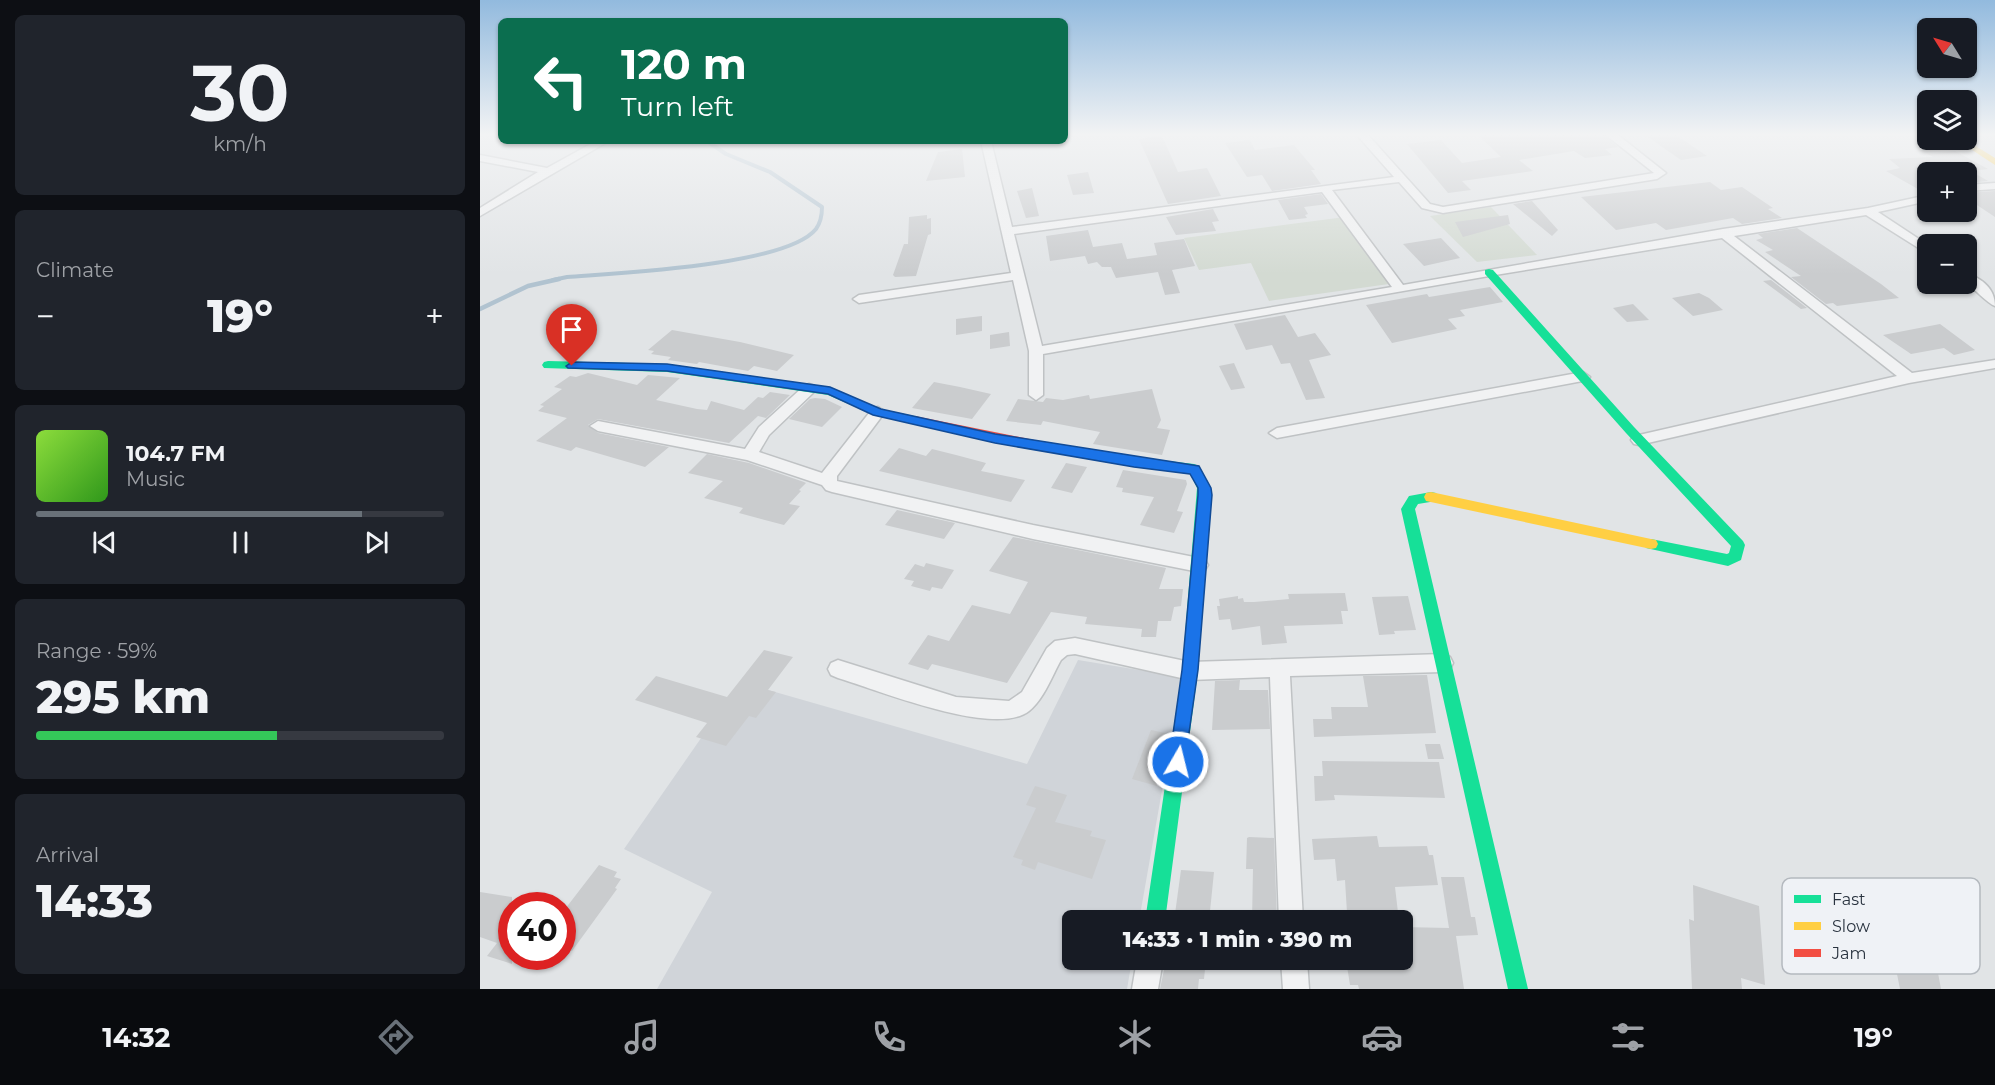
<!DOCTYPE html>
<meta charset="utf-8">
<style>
:root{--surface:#171b24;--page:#20242c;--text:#f1f3f6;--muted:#9ea1a6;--line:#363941;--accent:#697179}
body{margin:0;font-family:Montserrat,sans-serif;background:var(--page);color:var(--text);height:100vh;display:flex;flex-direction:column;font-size:22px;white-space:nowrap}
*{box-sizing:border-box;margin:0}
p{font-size:20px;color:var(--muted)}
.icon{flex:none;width:33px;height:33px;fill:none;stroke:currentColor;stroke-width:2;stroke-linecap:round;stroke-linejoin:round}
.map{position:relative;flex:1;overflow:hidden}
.details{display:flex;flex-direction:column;gap:15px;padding:15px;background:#0d0f14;width:480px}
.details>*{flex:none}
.banner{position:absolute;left:18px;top:18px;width:570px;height:126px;border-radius:9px;box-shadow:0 2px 4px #0004;background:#0b6e4f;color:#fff;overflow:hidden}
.needle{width:39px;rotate:307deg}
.fabs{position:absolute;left:1437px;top:18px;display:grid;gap:12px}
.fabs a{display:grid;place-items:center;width:60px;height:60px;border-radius:9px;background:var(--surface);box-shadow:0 2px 4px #0004;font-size:30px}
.speed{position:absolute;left:18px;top:892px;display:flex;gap:12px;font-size:30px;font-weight:700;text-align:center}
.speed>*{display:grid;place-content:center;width:78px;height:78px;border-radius:50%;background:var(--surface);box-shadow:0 2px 4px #0004;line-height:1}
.speed .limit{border:9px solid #d22;background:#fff;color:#111}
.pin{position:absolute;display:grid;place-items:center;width:51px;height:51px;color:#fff;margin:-62px -26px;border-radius:50% 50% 50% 0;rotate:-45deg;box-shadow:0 0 6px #0007}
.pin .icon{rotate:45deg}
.me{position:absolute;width:66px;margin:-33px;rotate:8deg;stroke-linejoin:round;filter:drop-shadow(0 0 4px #0008)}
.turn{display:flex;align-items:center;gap:21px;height:126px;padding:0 24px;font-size:27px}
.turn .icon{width:78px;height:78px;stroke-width:2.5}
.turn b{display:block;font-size:42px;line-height:51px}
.big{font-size:45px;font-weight:800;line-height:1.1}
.details .card{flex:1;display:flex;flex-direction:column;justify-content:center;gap:9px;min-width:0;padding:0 21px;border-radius:9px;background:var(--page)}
.details .dial{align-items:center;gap:0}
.dial b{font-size:78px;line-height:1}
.song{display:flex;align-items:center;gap:18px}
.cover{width:72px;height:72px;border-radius:9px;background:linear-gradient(135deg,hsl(90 70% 55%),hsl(110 70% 35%))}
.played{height:6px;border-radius:3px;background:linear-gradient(90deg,var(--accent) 80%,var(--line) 80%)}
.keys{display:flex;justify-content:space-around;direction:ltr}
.heat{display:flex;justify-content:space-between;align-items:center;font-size:33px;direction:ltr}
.charge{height:9px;border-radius:4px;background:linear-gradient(90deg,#34c759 59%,var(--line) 0)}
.trip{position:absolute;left:582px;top:910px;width:351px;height:60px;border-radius:9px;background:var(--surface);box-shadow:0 2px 4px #0004;font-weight:800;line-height:60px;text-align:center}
.menu{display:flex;height:96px;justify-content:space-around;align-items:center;background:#090b0e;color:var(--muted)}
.menu .icon{width:42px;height:42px}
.menu .active{color:var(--accent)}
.menu b{font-size:27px;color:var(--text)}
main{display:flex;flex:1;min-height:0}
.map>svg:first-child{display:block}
</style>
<main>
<section class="details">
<div class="card dial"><b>30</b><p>km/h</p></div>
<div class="card"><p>Climate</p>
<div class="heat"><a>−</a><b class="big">19°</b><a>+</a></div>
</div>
<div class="card">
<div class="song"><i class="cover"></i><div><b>104.7 FM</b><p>Music</p></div></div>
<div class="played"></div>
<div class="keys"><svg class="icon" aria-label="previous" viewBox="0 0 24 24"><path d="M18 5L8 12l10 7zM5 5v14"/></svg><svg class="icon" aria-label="pause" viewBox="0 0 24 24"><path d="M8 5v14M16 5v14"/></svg><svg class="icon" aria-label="next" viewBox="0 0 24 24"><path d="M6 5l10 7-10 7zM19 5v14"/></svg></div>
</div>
<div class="card"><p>Range · 59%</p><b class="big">295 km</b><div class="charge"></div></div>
<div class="card"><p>Arrival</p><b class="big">14:33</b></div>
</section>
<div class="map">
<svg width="1515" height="989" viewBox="0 0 1515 989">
<rect width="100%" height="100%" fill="#e1e4e6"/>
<!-- built -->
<polygon fill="#d0d4d9" points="598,660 702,677 659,921 592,921 592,960 652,960 647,989 177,989 232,892 144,849 260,682 547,764"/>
<!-- green -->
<g fill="#d3dad2">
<polygon points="1011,207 1057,255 997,262 950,216"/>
<polygon points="865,217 909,284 789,301 771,263 719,270 704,238"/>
</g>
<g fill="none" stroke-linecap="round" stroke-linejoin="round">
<!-- stream-far1 -->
<path stroke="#b1c3d0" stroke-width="4" d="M73,280L87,277C137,273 306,266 336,229C341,222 342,215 342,207L290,172L246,154L227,141"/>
<!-- stream -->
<polyline stroke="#b1c3d0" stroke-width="4.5" points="0,309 48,286 79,279"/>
</g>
<!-- building -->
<g fill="#caccce">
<polygon points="998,135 1124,135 1138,147 1125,149 1132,155 1105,158 1094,151 1039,160 1053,171 982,181 991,190 968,193 927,144 961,140 982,163 1021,157"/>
<polygon points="1165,135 1196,135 1227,156 1201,160"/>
<polygon points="679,136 683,138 698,172 727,168 741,196 688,204 659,139"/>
<polygon points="770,140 775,150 814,145 835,170 831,170 841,184 792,191 782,175 767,177 745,143"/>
<polygon points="482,149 485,177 446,181 458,152"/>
<polygon points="1475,151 1508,169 1491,171 1508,181 1486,183 1486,172 1448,172 1448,193 1445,193 1406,171 1420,168 1409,159 1453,157 1448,154"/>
<polygon points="608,172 614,193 593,195 587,175"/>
<polygon points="1230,182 1241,190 1262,187 1293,208 1288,209 1302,218 1262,224 1253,218 1186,230 1176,223 1136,230 1101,197"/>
<polygon points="552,188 559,216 546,218 537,191"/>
<polygon points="1515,191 1515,217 1494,203 1486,205 1486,193"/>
<polygon points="841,194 848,204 824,207 828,214 825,215 827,218 809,220 798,200"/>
<polygon points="1052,201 1078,230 1072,236 1033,204"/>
<polygon points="733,209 739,221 732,222 736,231 696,235 686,217"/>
<polygon points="447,215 447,219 451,218 451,234 448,235 436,276 415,277 413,275 424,244 428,244 429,217"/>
<polygon points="1028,215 1030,224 983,237 975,222"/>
<polygon points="1317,228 1401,284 1419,298 1357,306 1353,303 1346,304 1311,277 1321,276 1285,252 1293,250 1276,240 1283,238 1278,234"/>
<polygon points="608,230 613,247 642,243 647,259 677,255 674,243 704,239 715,266 692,270 700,293 685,295 678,272 636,278 631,267 622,267 617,262 608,264 605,256 570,261 566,236"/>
<polygon points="961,238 980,258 944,266 923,244"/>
<polygon points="1291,280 1327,308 1321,309 1283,281"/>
<polygon points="1010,287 1023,302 980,310 985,316 968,319 977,329 912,343 886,305 947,294 949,297"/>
<polygon points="1219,293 1229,298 1243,310 1213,316 1192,298"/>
<polygon points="1153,304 1169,320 1147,322 1133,308"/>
<polygon points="805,315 818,337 835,333 851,355 829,360 845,398 826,400 810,363 801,364 792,345 766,350 754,324"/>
<polygon points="502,316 502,331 476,335 476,319"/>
<polygon points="89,317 111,320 91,335 69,331"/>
<polygon points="1460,324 1495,350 1474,355 1464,348 1431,354 1403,335"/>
<polygon points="192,330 260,342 314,355 297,371 274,366 268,371 219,362 217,364 188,360 191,357 171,354 174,351 168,350"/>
<polygon points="529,332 530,346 510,349 510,335"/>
<polygon points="754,363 765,388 751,390 739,366"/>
<polygon points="108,373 157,385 168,375 200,378 176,400 217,409 227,410 231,401 264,410 278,397 283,398 290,392 310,395 286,418 278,416 249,443 118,419 108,425 118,433 189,447 165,467 96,447 91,451 56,441 87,418 58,411 64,406 60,405 82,389 74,387 90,376 96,377"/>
<polygon points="454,382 480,387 511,394 492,419 432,408"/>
<polygon points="672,389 681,420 677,428 690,430 682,455 613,444 620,432 563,421 561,425 526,421 538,399 563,402 566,398 583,400 609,395 610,399"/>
<polygon points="335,398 345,399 362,407 342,427 309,419 330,399"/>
<polygon points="419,448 446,456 452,449 476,455 506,463 501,471 545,480 531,502 399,471"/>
<polygon points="227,454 269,463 324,482 326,483 319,490 321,491 309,504 320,506 304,525 259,513 263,508 224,498 243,481 208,473"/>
<polygon points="586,463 607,467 592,493 571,488"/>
<polygon points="643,470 706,480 707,484 697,511 703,512 694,533 660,525 674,497 642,492 643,488 636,487"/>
<polygon points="417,510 475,523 464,539 405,525"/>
<polygon points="533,537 686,568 679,589 703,589 701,606 694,607 691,621 678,621 676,637 661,637 662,629 605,624 607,617 571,612 527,683 452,664 448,670 428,664 448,635 469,641 492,605 530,614 548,582 509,571"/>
<polygon points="446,563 474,570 462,589 452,587 450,591 431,586 434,581 424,579 435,564 444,567"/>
<polygon points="865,593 868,611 861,611 863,624 804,626 807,643 782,645 780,626 752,630 750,619 739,620 737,606 740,606 739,599 758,596 758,599 763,598 764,602 774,602 809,599 808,594"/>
<polygon points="928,596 936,630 914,631 915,634 899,635 892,597"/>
<polygon points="284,650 313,657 288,690 296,692 276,718 269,716 246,746 216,737 227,723 155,700 176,676 247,697"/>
<polygon points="947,675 956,733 834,737 833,719 852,719 851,707 888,707 883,676"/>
<polygon points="760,680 759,690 788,690 790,729 732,730 735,681"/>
<polygon points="671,730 685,733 677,786 652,779"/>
<polygon points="945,744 960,744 964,759 948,759"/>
<polygon points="842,761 959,762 965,798 854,795 855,800 835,801 834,776 843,776"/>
<polygon points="555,786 587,795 575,822 612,831 610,836 626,840 612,879 558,862 555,870 541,865 543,860 533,857 556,808 546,805"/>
<polygon points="897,836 899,847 947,846 949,855 953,855 958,885 915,887 919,921 875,921 874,913 867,913 865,880 857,881 855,859 834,860 832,839"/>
<polygon points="769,837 794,838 797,921 772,921 773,869 766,869 767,838"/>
<polygon points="119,865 137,872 134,877 141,879 135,888 137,889 92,951 82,947 82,913"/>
<polygon points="701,870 734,872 729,921 694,921"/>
<polygon points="961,877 984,877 991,917 995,917 998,935 976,936 984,989 879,989 878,985 870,985 866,960 926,960 922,927 969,928"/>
<polygon points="1213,885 1279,906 1285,985 1261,978 1262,989 1212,989 1209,919 1214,921"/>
<polygon points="0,892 32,897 32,964 7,956 17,943 0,937"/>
<polygon points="1414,959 1458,973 1461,989 1420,989"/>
<polygon points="686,960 726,960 724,979 719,979 718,989 680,989"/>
</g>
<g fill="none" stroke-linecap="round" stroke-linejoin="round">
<!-- street casing -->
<g stroke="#bfc2c4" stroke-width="3">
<g id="street">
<path d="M877,135H888L950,204L963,207L1174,173L1126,135H1138L1186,173L1177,179L963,213L942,208L919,182L852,190L923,285L1243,229L1388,208L1448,195V201L1398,212L1448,245V254L1386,215L1254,236L1432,373L1515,360V368L1429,383L1159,445L1154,444L1151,440L1154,436L1159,435L1417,376L1242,238L1009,276L563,354V395L556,400L549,395V351L533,280L379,303L373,299L379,295L531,273L501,141H511L532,227L914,177ZM842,192L912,287L562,346L534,234Z"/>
<polygon points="116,141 129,141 0,216 0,208 58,172 0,161 0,155 67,168"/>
<polygon points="1515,183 1515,189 1486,191 1486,185"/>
<path d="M1486,273C1503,279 1515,289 1515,306C1507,303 1495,289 1486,283Z"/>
<polygon points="1103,372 1110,377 1108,380 797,438 789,433 797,428"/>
<polygon points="329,384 334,386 336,389 334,392 289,435 279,452 342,473 393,408 398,407 405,412 357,476 357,481 553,525 719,558 725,560 728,565 725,570 719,572 553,539 352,492 346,490 342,485 267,460 118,431 110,426 118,421 265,449 279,427 324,386"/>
<path d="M595,638L710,662L963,654L970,657L973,663L970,669L963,672L810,676L823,921H799L790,677L710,680L595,654L587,655L581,660C572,676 564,699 549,711C515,738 398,690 358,678L351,675L348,669L351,663L358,660L476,697L529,701L542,692L567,648L575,641Z"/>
<polygon points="657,960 683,960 678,989 652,989"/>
<polygon points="801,960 827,960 829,989 803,989"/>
</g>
</g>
<!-- street -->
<use href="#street" fill="#f1f2f3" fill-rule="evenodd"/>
<!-- fast -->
<g fill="#16e098" fill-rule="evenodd">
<polygon points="1009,269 1013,270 1154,427 1263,541 1265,545 1261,560 1248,566 1166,548 1164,544 1166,540 1171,539 1247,554 1249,553 1251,546 1146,433 1005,274 1005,270"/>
<polygon points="68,361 187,364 350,387 401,409 439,417 441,420 435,424 394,415 348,395 187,372 64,368 62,365 64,362"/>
<polygon points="574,444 654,457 714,464 719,466 731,488 718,671 685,921 665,921 702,671 717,488 710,473 654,467 569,451 568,448 569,445"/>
<polygon points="951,492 956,493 958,497 956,501 938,504 935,509 1048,989 1028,989 921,509 929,496"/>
</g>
<!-- slow -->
<g fill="#ffcf43" fill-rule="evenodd">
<polygon points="1477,140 1486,140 1515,158 1515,165"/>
<polygon points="951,492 1171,539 1176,540 1178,544 1176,548 1171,549 946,501 944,497 946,493"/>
</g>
<!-- jam -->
<polygon fill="#f24e42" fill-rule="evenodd" points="435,416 574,444 580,448 574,452 431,423 429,420 431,417"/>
</g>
<!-- sky -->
<linearGradient id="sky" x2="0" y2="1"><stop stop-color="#92bade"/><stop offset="0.49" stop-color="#f2f3f4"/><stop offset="1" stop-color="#f2f3f4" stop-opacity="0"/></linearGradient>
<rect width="1515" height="274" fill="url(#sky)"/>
<!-- route -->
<polygon fill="#1a73e8" stroke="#114b97" stroke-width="1.5" points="92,362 187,364 350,387 401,409 515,434 719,466 731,488 732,495 718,670 704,768 698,770 691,768 689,762 702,670 718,495 718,488 710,474 654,467 515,443 393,415 348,394 187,371 88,368 86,366"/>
<!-- legend -->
<rect x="1302" y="878" width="198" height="96" rx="9" fill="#eff2f6" stroke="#b4b9bf" stroke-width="1.5"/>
<rect x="1314" y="895" width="27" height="8" fill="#16e098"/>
<rect x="1314" y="922" width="27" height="8" fill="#ffcf43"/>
<rect x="1314" y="949" width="27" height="8" fill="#f24e42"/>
<g font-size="16" fill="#29333f">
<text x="1352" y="905">Fast</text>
<text x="1352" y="932">Slow</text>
<text x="1352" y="959">Jam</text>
</g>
</svg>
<div class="fabs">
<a><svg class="needle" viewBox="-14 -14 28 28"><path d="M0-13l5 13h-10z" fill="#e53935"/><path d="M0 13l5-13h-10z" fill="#9ea1a6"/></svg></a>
<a><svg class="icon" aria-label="layers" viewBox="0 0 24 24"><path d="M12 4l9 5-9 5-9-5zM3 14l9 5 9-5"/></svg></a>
<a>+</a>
<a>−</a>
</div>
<div class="speed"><div class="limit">40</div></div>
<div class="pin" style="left:92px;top:366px;background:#d93025"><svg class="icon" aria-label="arrive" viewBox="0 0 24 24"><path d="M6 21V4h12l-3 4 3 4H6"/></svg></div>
<svg class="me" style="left:698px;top:762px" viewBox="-20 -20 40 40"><circle r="17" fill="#1a73e8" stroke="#fff" stroke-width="3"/><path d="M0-11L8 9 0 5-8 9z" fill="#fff"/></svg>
<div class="trip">14:33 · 1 min · 390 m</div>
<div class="banner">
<div class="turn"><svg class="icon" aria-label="left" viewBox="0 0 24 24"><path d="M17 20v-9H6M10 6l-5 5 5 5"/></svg><div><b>120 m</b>Turn left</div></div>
</div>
</div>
</main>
<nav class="menu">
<b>14:32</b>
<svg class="icon active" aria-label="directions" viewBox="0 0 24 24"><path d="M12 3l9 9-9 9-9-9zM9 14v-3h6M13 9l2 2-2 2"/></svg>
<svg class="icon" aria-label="music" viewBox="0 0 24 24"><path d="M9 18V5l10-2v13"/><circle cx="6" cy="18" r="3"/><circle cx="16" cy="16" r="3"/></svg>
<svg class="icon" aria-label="phone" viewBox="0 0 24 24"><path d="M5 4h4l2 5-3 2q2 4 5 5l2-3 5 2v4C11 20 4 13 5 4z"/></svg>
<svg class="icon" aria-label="climate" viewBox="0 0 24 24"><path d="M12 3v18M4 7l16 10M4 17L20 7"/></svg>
<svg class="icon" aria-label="car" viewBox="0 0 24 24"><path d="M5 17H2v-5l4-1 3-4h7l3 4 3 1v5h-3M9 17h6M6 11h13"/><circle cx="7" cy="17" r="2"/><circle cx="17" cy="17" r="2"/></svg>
<svg class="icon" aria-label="filters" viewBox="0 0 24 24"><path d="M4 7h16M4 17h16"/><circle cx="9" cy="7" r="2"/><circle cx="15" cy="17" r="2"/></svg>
<b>19°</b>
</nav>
